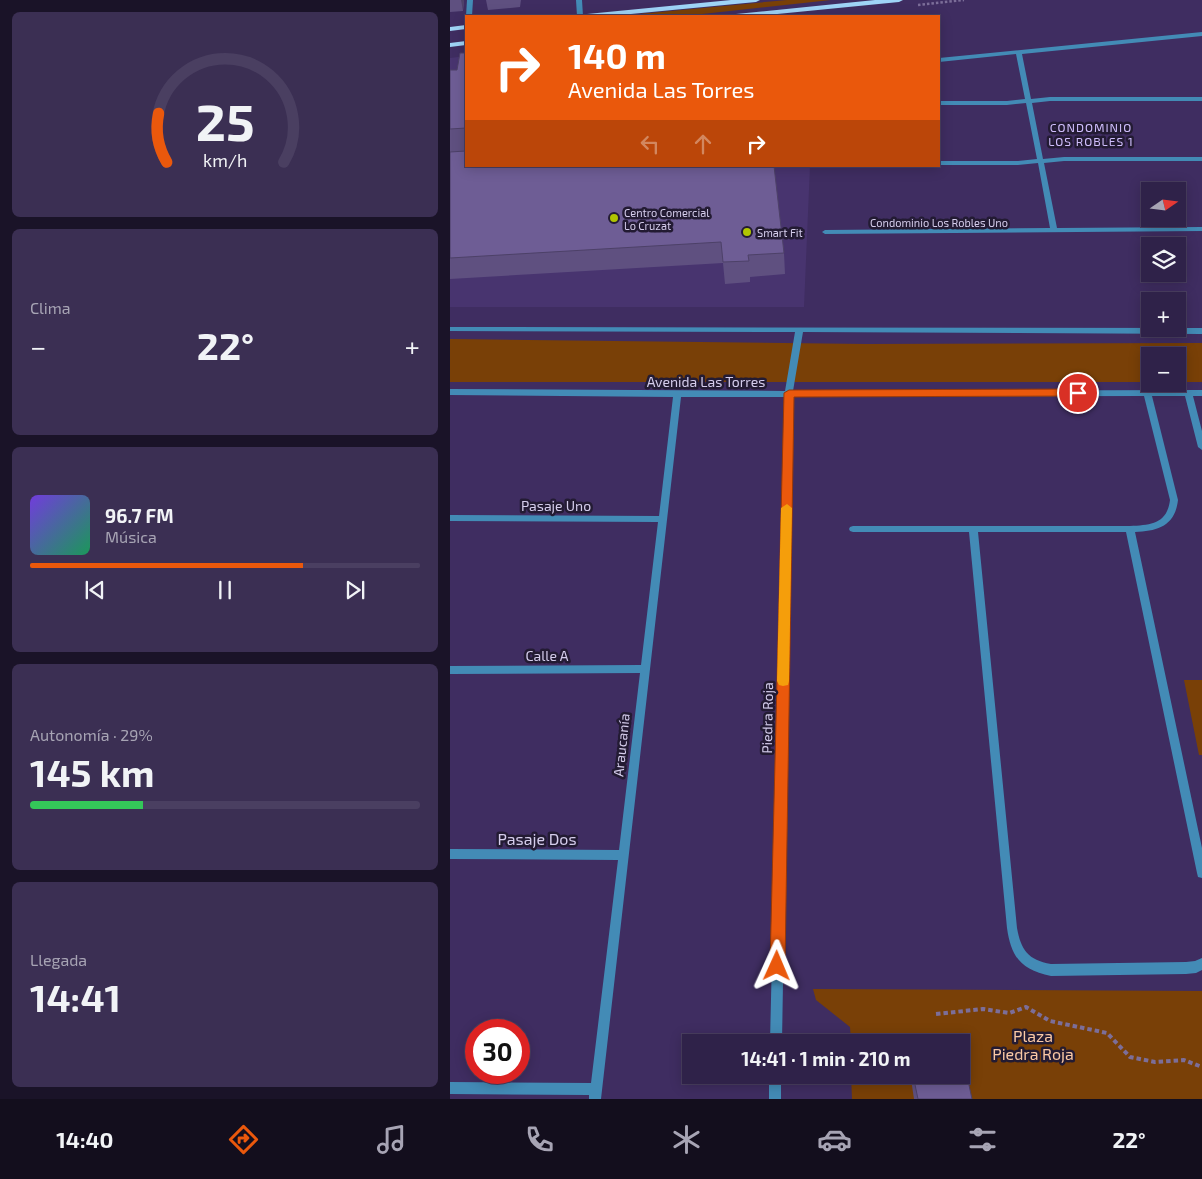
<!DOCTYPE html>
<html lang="es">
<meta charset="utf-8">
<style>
:root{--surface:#2f2249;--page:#3b2f53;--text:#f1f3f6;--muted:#a7a4b4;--line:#4a3f61;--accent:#ea580c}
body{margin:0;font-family:"Exo 2",sans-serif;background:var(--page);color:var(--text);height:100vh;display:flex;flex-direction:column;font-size:19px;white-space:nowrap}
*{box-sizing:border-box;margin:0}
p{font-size:16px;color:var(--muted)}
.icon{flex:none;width:28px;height:28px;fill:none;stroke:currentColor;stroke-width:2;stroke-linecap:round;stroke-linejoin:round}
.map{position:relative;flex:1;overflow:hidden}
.drawer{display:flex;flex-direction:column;gap:12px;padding:12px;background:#1a1328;width:450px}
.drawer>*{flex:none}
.top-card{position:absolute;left:15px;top:15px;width:475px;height:152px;border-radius:0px;box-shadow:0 2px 12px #0003,0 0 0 1px var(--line);background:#ea580c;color:#fff;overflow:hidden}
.needle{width:32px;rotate:76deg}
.controls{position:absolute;left:691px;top:182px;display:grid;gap:10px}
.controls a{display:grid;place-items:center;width:45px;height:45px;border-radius:0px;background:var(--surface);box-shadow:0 2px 12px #0003,0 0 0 1px var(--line);font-size:25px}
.speed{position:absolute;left:15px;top:1019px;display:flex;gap:10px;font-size:25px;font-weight:700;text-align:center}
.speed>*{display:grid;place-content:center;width:65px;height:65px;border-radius:50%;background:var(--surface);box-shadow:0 2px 12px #0003,0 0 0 1px var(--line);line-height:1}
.speed .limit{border:8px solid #d22;background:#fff;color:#111}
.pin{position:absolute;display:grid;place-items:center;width:42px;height:42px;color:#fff;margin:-21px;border:2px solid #fff;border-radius:50%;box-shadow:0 1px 5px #0007}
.me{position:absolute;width:55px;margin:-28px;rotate:1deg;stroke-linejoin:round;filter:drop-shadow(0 0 4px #0008)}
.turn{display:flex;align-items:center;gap:18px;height:105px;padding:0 20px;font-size:22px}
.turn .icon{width:65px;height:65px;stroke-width:2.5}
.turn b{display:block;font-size:35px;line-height:42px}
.lanes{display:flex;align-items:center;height:48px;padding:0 20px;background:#0003;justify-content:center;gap:25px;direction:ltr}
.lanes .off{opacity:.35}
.big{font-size:38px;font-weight:700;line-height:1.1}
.drawer .card{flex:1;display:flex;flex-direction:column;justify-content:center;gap:8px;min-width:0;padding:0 18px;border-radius:8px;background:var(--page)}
.drawer .dial{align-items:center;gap:0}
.dial svg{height:130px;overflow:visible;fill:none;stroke:var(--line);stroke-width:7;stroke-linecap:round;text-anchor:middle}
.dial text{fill:var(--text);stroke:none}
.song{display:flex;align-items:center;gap:15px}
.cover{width:60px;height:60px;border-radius:8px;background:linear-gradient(135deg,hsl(260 70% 55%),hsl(150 70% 35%))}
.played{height:5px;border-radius:2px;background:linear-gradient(90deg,var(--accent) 70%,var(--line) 70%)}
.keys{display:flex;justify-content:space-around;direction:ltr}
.heat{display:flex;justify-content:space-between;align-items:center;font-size:28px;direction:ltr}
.charge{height:8px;border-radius:4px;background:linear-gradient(90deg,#34c759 29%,var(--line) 0)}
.trip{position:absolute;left:232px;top:1034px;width:288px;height:50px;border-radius:0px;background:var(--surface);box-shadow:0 2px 12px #0003,0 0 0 1px var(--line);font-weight:700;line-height:50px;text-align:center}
.dock{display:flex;height:80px;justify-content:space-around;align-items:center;background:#130e1d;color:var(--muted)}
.dock .icon{width:35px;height:35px}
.dock .active{color:var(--accent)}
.dock b{font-size:22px;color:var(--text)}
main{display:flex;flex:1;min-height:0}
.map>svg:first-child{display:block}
</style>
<main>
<section class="drawer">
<div class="card dial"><svg viewBox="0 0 100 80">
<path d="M14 69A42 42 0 1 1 86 69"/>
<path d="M14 69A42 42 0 0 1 9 39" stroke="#ea580c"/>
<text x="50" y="56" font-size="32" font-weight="700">25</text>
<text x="50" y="72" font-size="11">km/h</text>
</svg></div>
<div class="card"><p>Clima</p>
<div class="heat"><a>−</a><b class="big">22°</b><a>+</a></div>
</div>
<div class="card">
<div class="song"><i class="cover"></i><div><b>96.7 FM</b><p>Música</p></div></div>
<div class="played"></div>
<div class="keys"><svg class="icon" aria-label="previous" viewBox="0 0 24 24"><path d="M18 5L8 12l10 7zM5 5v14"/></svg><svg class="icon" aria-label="pause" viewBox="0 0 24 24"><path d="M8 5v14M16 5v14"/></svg><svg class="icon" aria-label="next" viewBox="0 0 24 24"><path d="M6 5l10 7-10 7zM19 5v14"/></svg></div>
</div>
<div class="card"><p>Autonomía · 29%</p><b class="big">145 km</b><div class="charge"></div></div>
<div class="card"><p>Llegada</p><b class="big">14:41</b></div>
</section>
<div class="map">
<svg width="752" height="1099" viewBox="0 0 752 1099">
<rect width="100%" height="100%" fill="#3f2d61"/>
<!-- built -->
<polygon fill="#48346f" points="16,56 16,166 360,166 354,307 0,307 0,58"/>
<!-- green -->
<g fill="#794007">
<polygon points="337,0 381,0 234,16 168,16"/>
<polygon points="0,339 416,344 752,343 752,382 728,382 728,356 700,356 700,382 0,382"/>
<polygon points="734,680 752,680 752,755 749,755"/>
<polygon points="363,989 752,991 752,1099 402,1099 401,1075 511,1075 511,1042 401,1042 400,1027 366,1000"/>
</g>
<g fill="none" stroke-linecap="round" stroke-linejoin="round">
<!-- path-far1 -->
<polyline stroke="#7c6e99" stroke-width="2.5" stroke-dasharray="2.5 2" stroke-linecap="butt" points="468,5 514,0"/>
<!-- path -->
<polyline stroke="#7c6e99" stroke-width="4" stroke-dasharray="4.5 3" stroke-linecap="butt" points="486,1014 533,1009 559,1013 576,1007 600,1021 657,1033 680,1057 705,1062 734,1060 752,1067"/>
<!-- minor -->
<g fill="#438bb6" fill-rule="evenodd">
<polygon points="17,0 23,0 22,16 16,16"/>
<polygon points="126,0 132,0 133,16 127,16"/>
<polygon points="752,32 752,36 572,54 581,99 600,97 752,97 752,101 600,101 582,103 593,159 614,157 752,157 752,161 614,161 594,163 607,228 752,227 752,231 375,234 372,232 375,230 600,228 588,163 568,165 489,165 489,161 568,161 587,159 576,103 557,105 489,105 489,101 557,101 575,99 566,54 489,62 489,58"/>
<path d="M0,327L752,328V334L353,332L343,391L752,390V396H743L752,431V450L748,447L735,396H702L728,500C725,526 708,531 685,532L752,848V878L748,877L747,873L676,532H528L567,928C571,950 578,960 601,964L736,962L745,961L752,958V970L746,973L736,974L601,976C571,970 561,957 557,928L519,532H403L400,531L399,529L400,527L403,526H680C701,525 717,524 720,500L694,396L343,397L332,1042H320L335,397H231L151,1099H139V1095L0,1094V1082L141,1083L168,860L0,859V849L169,850L190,673L0,674V666L191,665L208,522L0,521V515L209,516L223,397L0,395V389L335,391L345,332L0,331Z"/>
<rect x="319" y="1075" width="12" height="24"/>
</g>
<!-- major -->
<g fill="#9fd4f7" fill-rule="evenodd">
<polygon points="281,0 310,0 306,2 160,16 133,16 137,14"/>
<polygon points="425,0 453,0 449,2 308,16 282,16 286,14"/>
<polygon points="16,25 16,29 0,31 0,27"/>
<polygon points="16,41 16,45 0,47 0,43"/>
</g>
</g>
<!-- wall -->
<g fill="#5f5080">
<polygon points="0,0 14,0 13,11 0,12"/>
<polygon points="36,0 71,0 70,7 38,10"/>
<polygon points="16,53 16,166 334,253 335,274 300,277 300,282 275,284 273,263 0,279 0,70 7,70"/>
<polygon points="461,1075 511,1075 522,1099 464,1099 461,1079"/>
</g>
<!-- shaded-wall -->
<polygon fill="#4d4168" points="11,0 14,0 13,11"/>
<!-- building -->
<g fill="#6e5d95" stroke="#4d4168">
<polygon points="10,53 16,53 16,128 0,129 0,70 7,70"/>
<polygon points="16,151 16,166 324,166 334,253 298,255 299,261 273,262 271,242 0,258 0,152"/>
<polygon points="511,1062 514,1062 522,1099 468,1099 463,1075 511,1075"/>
</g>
<!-- route -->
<polygon fill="#ea580c" stroke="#983908" points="628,389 633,393 628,396 344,397 335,966 333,972 327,974 322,972 320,966 334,393 339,390"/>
<!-- slow -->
<polygon fill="#f59e0b" points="337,504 342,508 339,681 338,685 333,686 329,685 327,681 331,508"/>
<!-- markers -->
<g fill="#b0c501" stroke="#231b33" stroke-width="2">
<circle cx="164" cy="218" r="5"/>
<circle cx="297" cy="232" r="5"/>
</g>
<g text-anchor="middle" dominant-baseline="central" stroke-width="5" stroke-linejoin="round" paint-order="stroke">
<!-- far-poi labels -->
<g font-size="11" fill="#d5cdec" stroke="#231b33" text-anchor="start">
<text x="174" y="212">Centro Comercial<tspan x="174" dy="13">Lo Cruzat</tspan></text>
<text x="307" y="232">Smart Fit</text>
</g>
<!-- far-street labels -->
<g font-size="11" fill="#d5cdec" stroke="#231b33">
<text x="489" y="222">Condominio Los Robles Uno</text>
</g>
<!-- far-neighbourhood labels -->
<g font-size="12" letter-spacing="1" fill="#d0befd" stroke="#231b33">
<text x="641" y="127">CONDOMINIO<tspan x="641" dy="14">LOS ROBLES 1</tspan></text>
</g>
<!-- street labels -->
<g font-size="14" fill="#d5cdec" stroke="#231b33">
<text x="256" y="381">Avenida Las Torres</text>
<text x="106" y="505">Pasaje Uno</text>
<text x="97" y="655">Calle A</text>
<text transform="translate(317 718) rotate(-89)">Piedra Roja</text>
<text transform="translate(171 745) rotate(-84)">Araucanía</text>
</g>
<!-- near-street labels -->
<g font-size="16" fill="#d5cdec" stroke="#231b33">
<text x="87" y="838">Pasaje Dos</text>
</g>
<!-- near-park labels -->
<g font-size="16" fill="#fbc9a5" stroke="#231b33">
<text x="583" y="1035">Plaza<tspan x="583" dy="18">Piedra Roja</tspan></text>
</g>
</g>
</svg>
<div class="controls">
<a><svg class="needle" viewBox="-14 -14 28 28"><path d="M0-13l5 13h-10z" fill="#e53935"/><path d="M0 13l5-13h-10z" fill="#a7a4b4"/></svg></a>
<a><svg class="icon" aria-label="layers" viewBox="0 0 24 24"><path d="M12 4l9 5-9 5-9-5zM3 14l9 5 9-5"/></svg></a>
<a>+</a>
<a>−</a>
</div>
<div class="speed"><div class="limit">30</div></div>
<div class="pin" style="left:628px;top:393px;background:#d93025"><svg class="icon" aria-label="arrive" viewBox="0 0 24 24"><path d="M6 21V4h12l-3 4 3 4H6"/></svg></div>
<svg class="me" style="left:327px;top:966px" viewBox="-20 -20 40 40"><path d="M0-17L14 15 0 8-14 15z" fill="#ea580c" stroke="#fff" stroke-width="4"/></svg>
<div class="trip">14:41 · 1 min · 210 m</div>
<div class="top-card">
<div class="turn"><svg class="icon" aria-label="right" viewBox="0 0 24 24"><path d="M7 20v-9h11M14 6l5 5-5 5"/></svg><div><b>140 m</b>Avenida Las Torres</div></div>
<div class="lanes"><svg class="icon off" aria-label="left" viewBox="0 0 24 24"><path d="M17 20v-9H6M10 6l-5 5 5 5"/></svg><svg class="icon off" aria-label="ahead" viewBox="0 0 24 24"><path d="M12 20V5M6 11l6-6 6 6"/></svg><svg class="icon" aria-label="right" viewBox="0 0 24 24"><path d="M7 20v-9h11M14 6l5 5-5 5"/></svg></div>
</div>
</div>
</main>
<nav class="dock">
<b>14:40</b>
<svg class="icon active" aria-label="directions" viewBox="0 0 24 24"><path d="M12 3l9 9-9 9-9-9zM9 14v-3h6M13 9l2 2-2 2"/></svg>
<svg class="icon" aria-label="music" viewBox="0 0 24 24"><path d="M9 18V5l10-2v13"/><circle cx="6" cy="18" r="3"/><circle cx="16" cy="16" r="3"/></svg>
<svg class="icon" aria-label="phone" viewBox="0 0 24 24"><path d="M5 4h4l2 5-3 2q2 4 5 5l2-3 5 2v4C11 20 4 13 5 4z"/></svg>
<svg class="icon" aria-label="climate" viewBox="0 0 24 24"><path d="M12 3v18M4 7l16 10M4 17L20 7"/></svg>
<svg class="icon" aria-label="car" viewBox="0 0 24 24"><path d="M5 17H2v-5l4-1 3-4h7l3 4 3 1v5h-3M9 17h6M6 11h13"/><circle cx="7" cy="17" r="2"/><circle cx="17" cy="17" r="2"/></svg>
<svg class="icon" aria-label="filters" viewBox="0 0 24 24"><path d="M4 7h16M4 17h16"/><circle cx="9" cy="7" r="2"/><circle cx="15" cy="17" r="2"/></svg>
<b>22°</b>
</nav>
